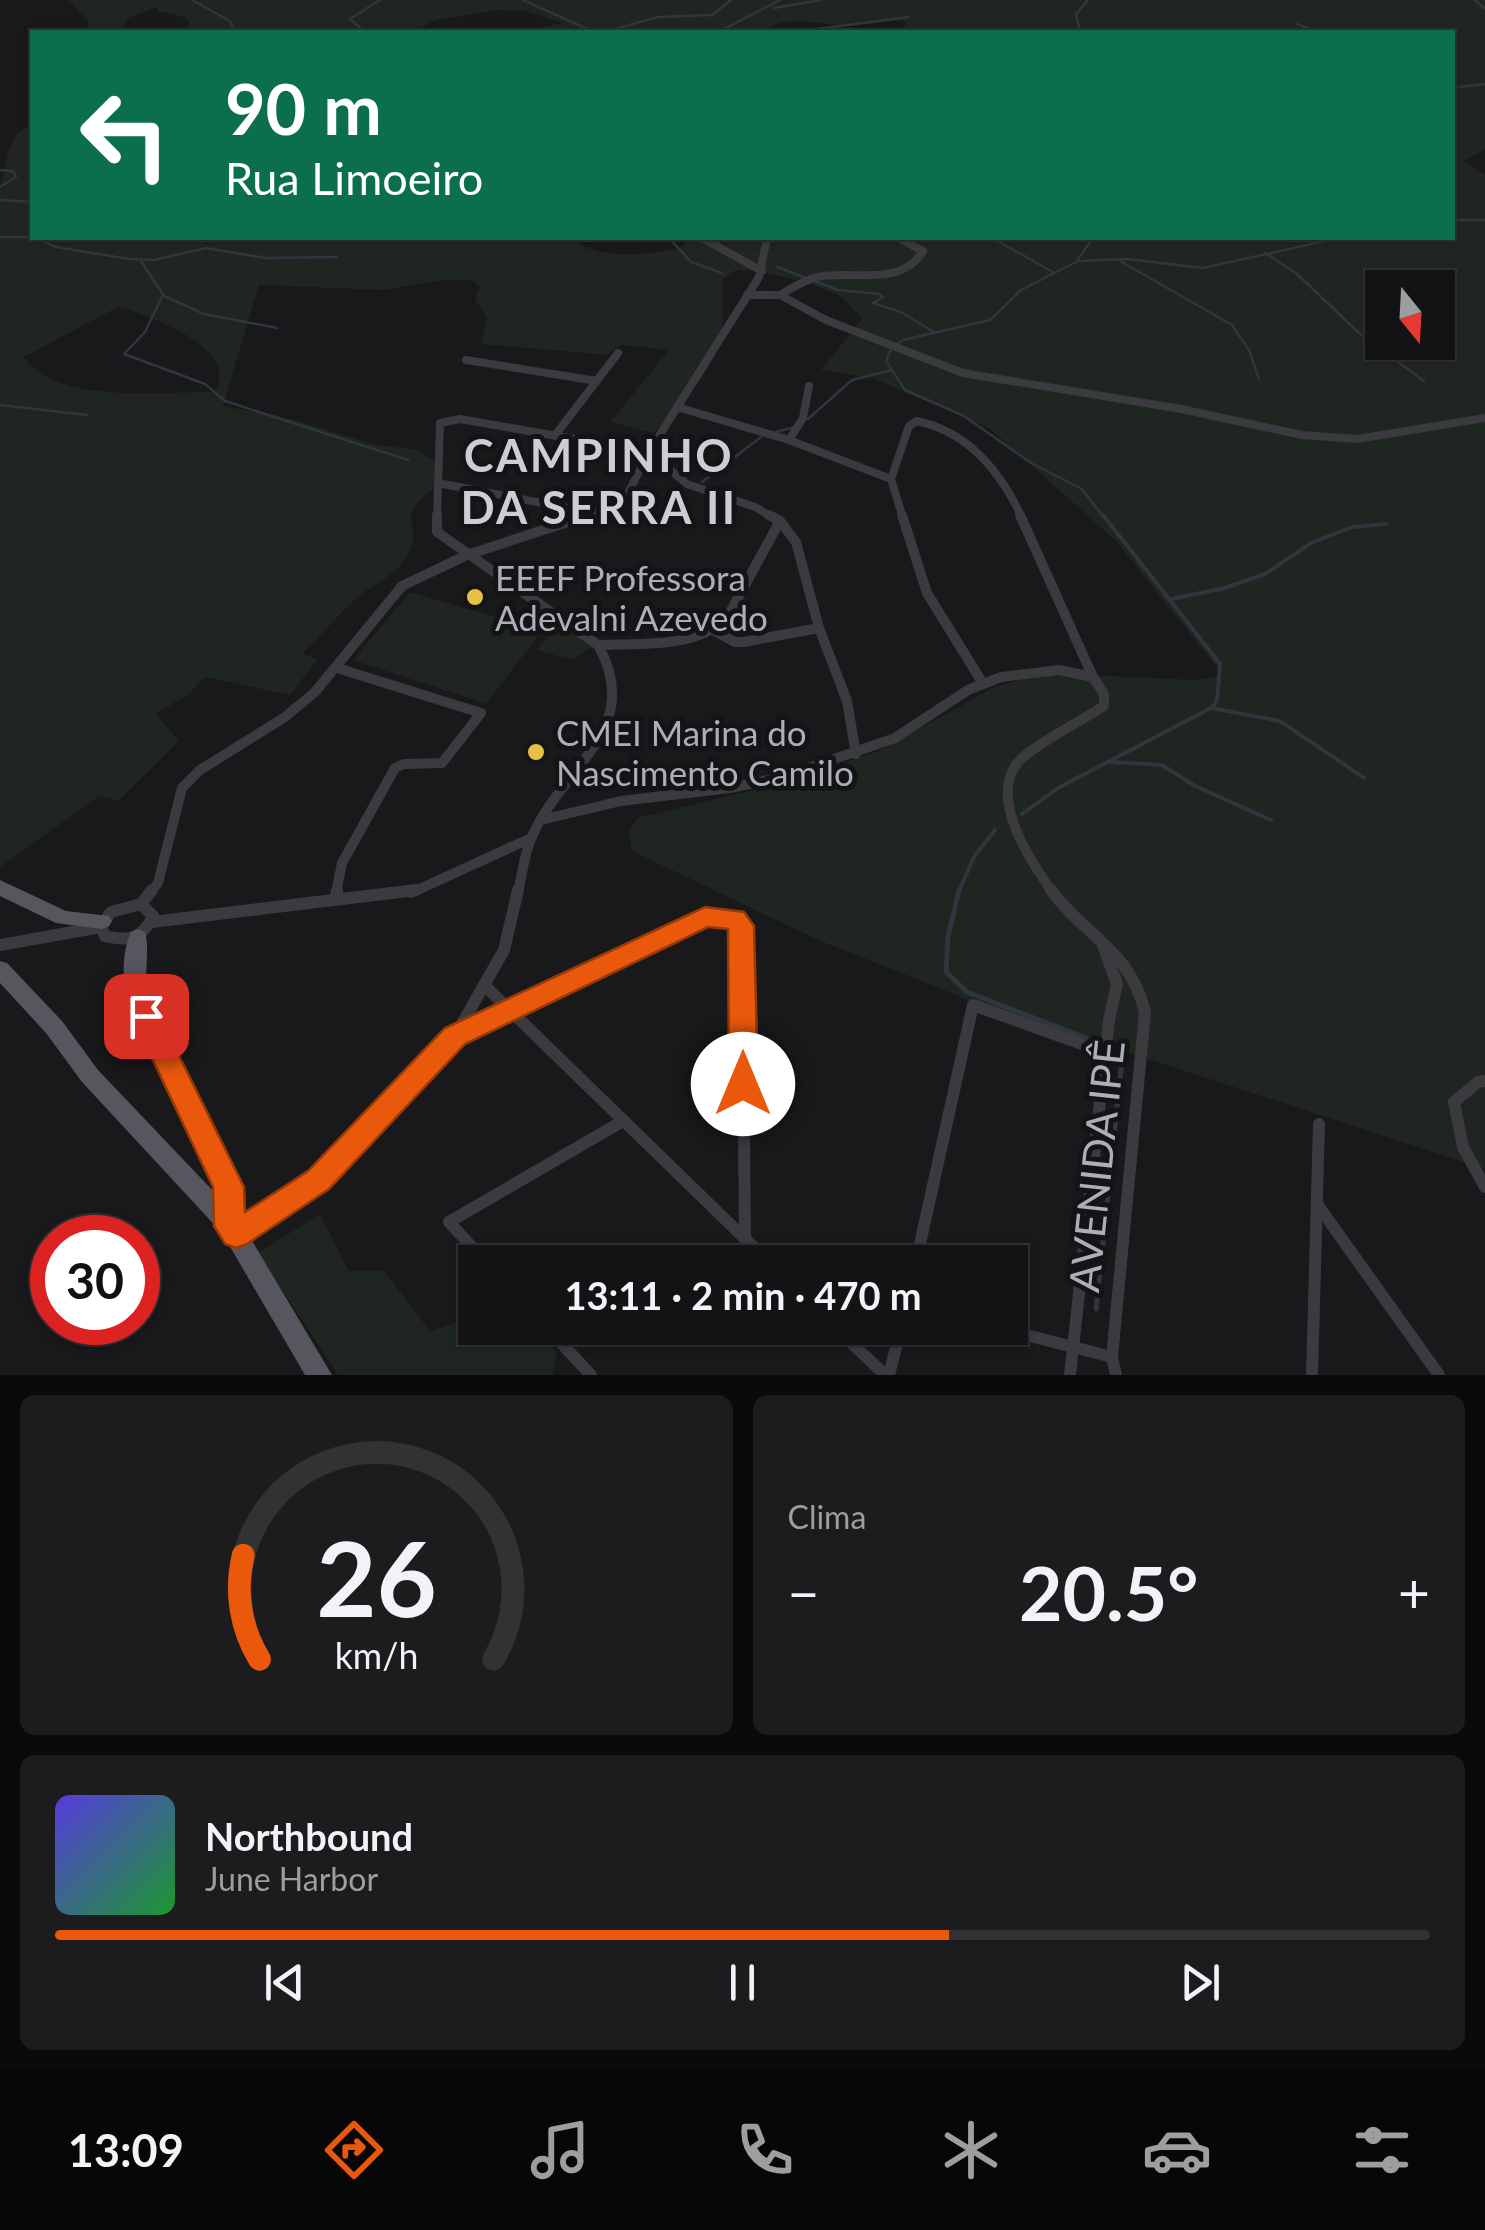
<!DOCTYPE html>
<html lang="pt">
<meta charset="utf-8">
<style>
:root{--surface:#131214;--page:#1c1b1d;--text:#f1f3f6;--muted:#9d9ea0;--line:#323234;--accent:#ea580c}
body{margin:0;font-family:Lato,sans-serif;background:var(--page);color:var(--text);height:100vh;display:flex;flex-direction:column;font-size:38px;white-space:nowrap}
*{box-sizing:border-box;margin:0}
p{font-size:32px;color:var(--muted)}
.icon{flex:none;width:55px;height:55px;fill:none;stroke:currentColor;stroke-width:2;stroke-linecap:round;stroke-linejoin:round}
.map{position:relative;height:1375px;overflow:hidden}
.side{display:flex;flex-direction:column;gap:20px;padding:20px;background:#0a0a0b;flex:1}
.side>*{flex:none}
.hud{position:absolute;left:30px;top:30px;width:1425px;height:210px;border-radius:0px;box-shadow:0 2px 8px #0004,0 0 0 2px var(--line);background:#0b6e4f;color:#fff;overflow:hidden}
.needle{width:65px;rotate:162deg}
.tools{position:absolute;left:1365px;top:270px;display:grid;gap:20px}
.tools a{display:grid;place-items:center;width:90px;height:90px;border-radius:0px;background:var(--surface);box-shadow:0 2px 8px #0004,0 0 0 2px var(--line);font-size:50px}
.speed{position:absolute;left:30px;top:1215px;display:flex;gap:20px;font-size:50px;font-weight:700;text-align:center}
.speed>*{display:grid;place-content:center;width:130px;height:130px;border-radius:50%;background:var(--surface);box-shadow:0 2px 8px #0004,0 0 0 2px var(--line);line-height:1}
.speed .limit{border:15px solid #d22;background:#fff;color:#111}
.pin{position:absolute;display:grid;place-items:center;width:85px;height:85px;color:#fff;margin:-42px;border-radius:20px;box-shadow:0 5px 15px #0006}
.me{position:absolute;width:110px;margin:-55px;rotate:0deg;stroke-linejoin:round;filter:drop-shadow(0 0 8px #0008)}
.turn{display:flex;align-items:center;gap:35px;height:210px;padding:0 30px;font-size:45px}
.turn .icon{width:130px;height:130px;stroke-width:2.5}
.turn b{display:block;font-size:70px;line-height:85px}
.big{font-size:75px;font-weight:700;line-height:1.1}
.side .card{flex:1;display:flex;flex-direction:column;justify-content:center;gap:15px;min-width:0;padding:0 35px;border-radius:15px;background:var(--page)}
.side .dial{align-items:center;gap:0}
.dial svg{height:260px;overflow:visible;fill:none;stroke:var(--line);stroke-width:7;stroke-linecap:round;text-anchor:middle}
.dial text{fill:var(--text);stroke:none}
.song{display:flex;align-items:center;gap:30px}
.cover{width:120px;height:120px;border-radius:15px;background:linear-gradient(135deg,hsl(250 70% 55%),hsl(130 70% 35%))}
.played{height:10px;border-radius:5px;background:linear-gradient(90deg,var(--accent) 65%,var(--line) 65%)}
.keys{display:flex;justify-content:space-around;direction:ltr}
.heat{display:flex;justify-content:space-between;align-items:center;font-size:55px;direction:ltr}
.side .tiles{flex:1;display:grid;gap:20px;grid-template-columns:1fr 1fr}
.card:last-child{grid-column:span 2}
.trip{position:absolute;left:458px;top:1245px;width:570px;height:100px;border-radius:0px;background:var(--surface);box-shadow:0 2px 8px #0004,0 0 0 2px var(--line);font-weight:700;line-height:100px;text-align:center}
.menu{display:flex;height:160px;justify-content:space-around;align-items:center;background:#080708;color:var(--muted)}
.menu .icon{width:70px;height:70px}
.menu .selected{color:var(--accent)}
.menu b{font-size:45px;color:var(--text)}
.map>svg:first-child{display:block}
</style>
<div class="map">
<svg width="1485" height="1375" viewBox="0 0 1485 1375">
<rect width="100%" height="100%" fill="#19181a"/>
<!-- green -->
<g fill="#1f2520" fill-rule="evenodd">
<path d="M69,0H1485V149L1464,161L1485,175V1169L971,1001L818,940L632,851L629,832L637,818L786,782L876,752L995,687L1045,673L1197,680L1223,675L1115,540L989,428L872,378L821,370L862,319L842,297L811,284L764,272L736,270L723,279C722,295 724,312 722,327C719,371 680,403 653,433L610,422L669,350L621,345L607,355L481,344L487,319L475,299L480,287L472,280H442L382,290L259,285L223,406L292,419L372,444L417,450L436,462L433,489C391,522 426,523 407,556C397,575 374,584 358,597C338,614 321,636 302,654L318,659L290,695L205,677L187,695L156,714L179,741L118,801L99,796L0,867V184C10,160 4,135 32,124V238H571C601,262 647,255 682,247L688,238H1452V32H895L906,25L904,20C885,21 867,25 848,25C821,26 787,12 764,32H518L563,23L526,11L498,10L435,20L414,32H183L189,22L185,17L159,11L157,7L128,18L121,32H87L88,22ZM1382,288H1438V342H1382ZM118,307C147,314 244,350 214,392C163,391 56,405 24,357Z"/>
<polygon points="410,592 542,631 486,704 353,660"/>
<polygon points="561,621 595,645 572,660 536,650"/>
<polygon points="320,1214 349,1271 384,1271 430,1331 475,1317 475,1328 538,1328 557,1352 552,1375 338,1375 258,1253"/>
</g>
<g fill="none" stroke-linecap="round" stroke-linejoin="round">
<!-- stream-far2 -->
<g stroke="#2f363e" stroke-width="2.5">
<polyline points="192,0 230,21 235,32"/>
<polyline points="523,0 594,32"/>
<polyline points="1475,0 1485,9"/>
<polyline points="774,8 821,0"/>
<polyline points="1297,24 1319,32"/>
<polyline points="365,32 350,19 380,0"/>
<polyline points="604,32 658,17 712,15 731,0"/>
<polyline points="718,32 780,0"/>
<polyline points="745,32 817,29 909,17"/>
<polyline points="1080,32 1076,14 1088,0"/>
<polyline points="1452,88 1485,84"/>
<polyline points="0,170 13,171 16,177 0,187"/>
<polyline points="0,200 32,202"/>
<polyline points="1452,220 1485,220"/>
<polyline points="0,237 32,237"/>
<polyline points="36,238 56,247 129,259 154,260 206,248 265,258 337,257"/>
<polyline points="669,238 691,262 722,273"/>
<polyline points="992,238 1053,272"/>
<polyline points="1265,253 1296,273 1359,333 1424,381"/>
<polyline points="141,261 164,296 204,314 277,328"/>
<polyline points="1120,261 1232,325 1249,350 1259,379"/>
<polyline points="1076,262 1093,238"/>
<polyline points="777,267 838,290 879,294 883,297 873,303 901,312 934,332"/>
<polyline points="163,295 145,332 124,354 205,384 225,401 408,460"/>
<polyline points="0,405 87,415"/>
<polyline points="808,419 852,380 891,370"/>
<polyline points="776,432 795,427"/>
<polyline points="702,482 761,437"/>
<polyline points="1104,518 1082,489 1031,463 964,416 905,390 886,361 892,347 903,340 990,320 1021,290 1078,261 1127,259 1203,268 1339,238"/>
</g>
<!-- stream-far1 -->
<g stroke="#2f363e" stroke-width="4">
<polyline points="1103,515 1220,664 1217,701 1211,708"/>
<polyline points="1171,599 1225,588 1265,574 1311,543 1352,527 1386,524"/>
<polyline points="1111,762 1162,765 1195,786 1271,820"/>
<polyline points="1022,814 1058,788 1211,708 1280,721 1364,778"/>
<polyline points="958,893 974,857 995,830"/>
</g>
<!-- stream -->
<g stroke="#2f363e" stroke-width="5">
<polyline points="959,890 948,937 946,972 967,992 1086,1038"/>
<polyline points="1096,1309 1122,1060 1119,1051"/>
</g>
<!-- street-far2 -->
<g stroke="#3a3a3f" stroke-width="8">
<polyline points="702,238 762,271"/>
<polyline points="747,295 780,295 826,320 963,373 1181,409 1302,435 1357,439 1485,418"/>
<path d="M780,295C792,288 804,280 817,277C854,269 899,289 923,251L898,238"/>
<polyline points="466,360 597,381"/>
<polyline points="677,407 789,440 891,479 903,518"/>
<polyline points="556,434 618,353"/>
<polyline points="789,440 803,418 809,386"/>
<path d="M891,479L909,426L917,421C968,432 1001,472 1022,518"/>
<polyline points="438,483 594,513"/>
<polyline points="437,518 440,423 460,419 649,452 687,484 755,507 774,518"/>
<polyline points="583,518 625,499 649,452 759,277 767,238"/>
</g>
<!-- street-far1 -->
<g stroke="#3a3a3f" stroke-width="10">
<path d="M437,515V532L598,645C646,730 560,768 531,839C524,855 522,875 518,893"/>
<polyline points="769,515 780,521 796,542 819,628 847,701 856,754"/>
<polyline points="902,515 927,593 982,682"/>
<polyline points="1020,515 1093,677"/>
<polyline points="715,631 735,642 744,642 819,628"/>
<path d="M598,645C640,643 694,649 727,618L780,521"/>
<path d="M545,819L621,801L730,788L782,777L895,738L968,690L1001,677L1059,670L1093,677L1104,694V706C1084,719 1032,746 1018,762C988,799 1031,862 1053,893"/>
<polyline points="150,893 158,883 182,788 200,770 285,717 315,692 402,586 467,555 589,515"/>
<polyline points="336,893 342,863 395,768 404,764 442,763 481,713 337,668"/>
<polyline points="411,893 531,838"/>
</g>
<!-- street -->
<g stroke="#3a3a3f" stroke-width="12">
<path d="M1051,890C1086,938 1129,948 1145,1012L1112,1357L1116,1375"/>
<polyline points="335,900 337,890"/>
<polyline points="141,904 152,890"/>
<path d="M141,904L153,916C142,939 129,942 105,936L101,927L111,912Z"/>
<polyline points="152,922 416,890"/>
<polyline points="0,945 101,927"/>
<polyline points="485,986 769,1262"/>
<polyline points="456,1036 693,921 714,916 735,919 742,930 745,1239"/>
<polyline points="1485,1081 1478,1082 1454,1102 1463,1147 1485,1187"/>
<polyline points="1317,1204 1439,1375"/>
<polyline points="237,1234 318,1180 455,1036 504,950 518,890"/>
<polyline points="486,1262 449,1222 623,1121"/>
<polyline points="916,1262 973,1005 1107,1053"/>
<polyline points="547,1328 591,1375"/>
<polyline points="836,1328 885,1375"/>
<polyline points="999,1328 1112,1357"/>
<polyline points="889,1375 901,1328"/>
<polyline points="1070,1375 1109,1020 1117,984 1103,945"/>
<polyline points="1312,1375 1319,1124"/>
</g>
<!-- primary -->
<g fill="#56575e" fill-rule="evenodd">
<polygon points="0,880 66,911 109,916 112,921 109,926 102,929 56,923 0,896"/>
<path d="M138,929L145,932C150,947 144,975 147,996L240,1187L242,1224L332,1375H305L222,1233L82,1082L46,1033L0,983V961L7,963L62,1021L98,1070L217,1195L216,1187L125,996C123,974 122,952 131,932Z"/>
</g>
</g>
<!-- route -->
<polygon fill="#ea580c" stroke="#983908" stroke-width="2.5" points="705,907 744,912 754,926 758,1084 753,1093 743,1096 733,1093 729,1084 728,929 708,927 465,1044 329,1189 247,1244 236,1248 225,1244 214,1226 213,1187 132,1016 136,1009 146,1006 156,1009 244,1187 245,1212 308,1171 445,1028"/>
<!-- markers -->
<g fill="#e6c045" stroke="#141315" stroke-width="4">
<circle cx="475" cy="597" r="10"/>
<circle cx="536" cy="752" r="10"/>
</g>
<g text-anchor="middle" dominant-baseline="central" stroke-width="10" stroke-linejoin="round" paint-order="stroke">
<!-- poi labels -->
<g font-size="35" fill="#acaeb9" stroke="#141315" text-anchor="start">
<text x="495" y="577">EEEF Professora<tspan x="495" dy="40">Adevalni Azevedo</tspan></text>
<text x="556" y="732">CMEI Marina do<tspan x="556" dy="40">Nascimento Camilo</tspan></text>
</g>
<!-- near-street labels -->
<g font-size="42" fill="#acaeb9" stroke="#141315">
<text transform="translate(1096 1166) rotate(-84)">AVENIDA IPÊ</text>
</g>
<!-- district labels -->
<g font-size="45" font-weight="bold" letter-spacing="2.5" fill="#ccced5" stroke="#141315">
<text x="599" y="455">CAMPINHO<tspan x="599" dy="52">DA SERRA II</tspan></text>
</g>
</g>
</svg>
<div class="tools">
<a><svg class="needle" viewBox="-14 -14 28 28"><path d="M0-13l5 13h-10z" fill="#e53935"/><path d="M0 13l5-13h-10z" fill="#9d9ea0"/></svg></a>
</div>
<div class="speed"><div class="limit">30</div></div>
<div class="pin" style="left:146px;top:1016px;background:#d93025"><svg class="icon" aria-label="arrive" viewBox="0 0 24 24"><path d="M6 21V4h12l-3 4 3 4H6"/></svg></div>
<svg class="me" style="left:743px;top:1084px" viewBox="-20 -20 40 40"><circle r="19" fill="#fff"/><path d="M0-13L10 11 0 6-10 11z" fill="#ea580c"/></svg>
<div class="trip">13:11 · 2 min · 470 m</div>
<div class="hud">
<div class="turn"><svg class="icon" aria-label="left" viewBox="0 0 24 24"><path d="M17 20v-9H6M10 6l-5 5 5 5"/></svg><div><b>90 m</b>Rua Limoeiro</div></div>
</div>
</div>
<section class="side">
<div class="tiles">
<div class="card dial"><svg viewBox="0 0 100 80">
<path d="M14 69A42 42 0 1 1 86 69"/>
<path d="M14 69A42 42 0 0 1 9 37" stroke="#ea580c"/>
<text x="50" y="56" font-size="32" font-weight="700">26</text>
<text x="50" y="72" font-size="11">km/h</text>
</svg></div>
<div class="card"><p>Clima</p>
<div class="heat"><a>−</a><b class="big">20.5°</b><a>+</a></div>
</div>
<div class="card">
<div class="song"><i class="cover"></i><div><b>Northbound</b><p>June Harbor</p></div></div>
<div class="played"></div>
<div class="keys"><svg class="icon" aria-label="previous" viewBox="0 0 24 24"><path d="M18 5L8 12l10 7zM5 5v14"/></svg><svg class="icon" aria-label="pause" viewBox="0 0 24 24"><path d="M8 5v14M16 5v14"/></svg><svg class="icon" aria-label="next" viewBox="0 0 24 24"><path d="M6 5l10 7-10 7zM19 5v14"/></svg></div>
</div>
</div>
</section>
<nav class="menu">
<b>13:09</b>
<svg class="icon selected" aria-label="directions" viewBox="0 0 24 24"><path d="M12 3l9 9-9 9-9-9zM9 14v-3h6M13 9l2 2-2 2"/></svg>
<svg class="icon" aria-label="music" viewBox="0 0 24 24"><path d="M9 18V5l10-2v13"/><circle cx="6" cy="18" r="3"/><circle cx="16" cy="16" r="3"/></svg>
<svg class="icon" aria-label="phone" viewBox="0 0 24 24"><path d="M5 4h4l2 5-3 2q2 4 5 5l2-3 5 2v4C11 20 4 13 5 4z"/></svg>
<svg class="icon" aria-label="climate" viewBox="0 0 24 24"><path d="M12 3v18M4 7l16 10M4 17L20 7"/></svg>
<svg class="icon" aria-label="car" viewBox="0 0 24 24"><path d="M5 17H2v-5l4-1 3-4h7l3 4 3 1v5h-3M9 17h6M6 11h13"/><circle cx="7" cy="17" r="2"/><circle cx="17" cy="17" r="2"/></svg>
<svg class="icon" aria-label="filters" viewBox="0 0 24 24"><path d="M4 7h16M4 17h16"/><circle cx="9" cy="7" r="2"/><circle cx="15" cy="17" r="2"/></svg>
</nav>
